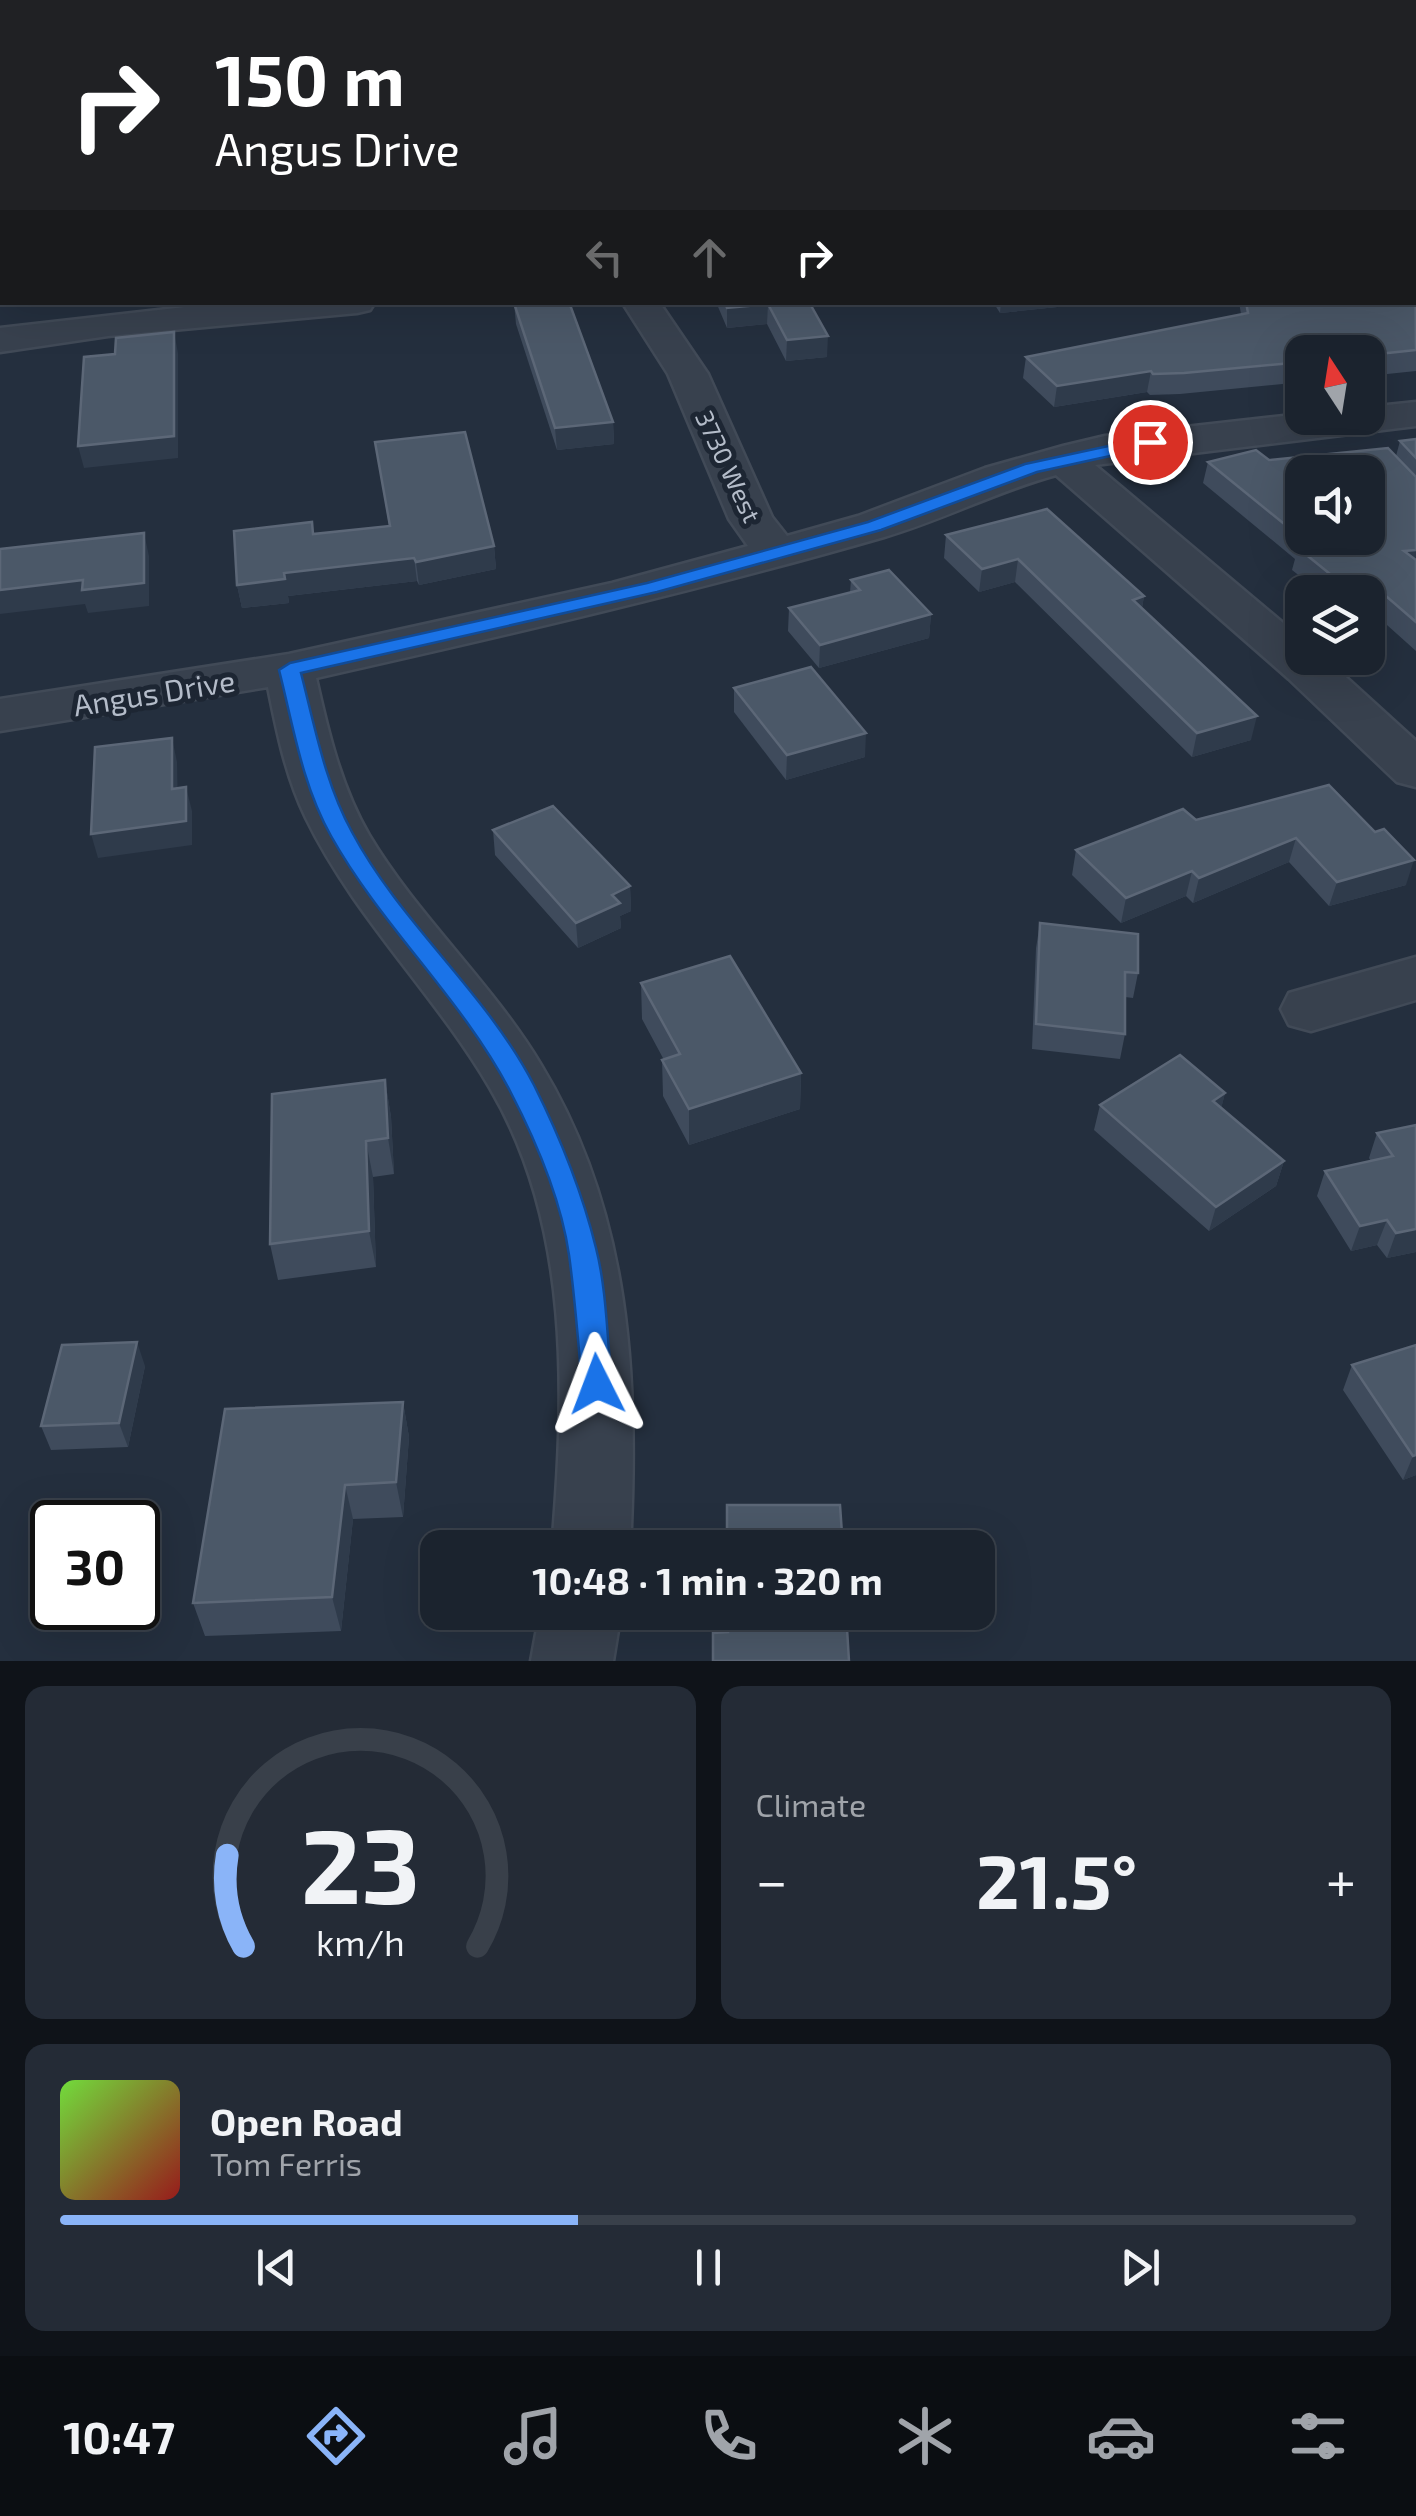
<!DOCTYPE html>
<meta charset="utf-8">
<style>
:root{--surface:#1b232e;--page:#242b36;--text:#f1f3f6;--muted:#a0a4aa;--line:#39404a;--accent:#8ab4f8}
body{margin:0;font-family:"Exo 2",sans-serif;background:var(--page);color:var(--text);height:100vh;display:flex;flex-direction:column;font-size:38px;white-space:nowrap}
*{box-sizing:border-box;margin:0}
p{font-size:32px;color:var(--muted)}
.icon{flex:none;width:55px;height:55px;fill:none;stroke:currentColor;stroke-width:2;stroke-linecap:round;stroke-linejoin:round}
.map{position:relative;height:1661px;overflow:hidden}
.drawer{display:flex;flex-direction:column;gap:25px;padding:25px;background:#0f1319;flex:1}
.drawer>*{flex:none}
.banner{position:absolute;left:0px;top:0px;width:1418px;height:305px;box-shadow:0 10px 40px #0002,0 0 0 2px var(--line);background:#202124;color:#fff;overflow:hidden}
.needle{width:65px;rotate:348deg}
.fabs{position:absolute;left:1285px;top:335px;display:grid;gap:20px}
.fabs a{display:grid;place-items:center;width:100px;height:100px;border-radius:20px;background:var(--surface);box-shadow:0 10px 40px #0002,0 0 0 2px var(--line);font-size:50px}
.speed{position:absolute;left:30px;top:1500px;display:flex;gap:20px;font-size:50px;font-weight:700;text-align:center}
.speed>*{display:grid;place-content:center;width:130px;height:130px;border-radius:50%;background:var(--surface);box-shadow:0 10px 40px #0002,0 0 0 2px var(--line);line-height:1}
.speed .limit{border:5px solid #111;border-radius:15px;background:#fff;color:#111}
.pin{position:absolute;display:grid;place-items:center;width:85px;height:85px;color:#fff;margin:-42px;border:5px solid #fff;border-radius:50%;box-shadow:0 2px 10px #0007}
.me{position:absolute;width:110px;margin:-55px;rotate:357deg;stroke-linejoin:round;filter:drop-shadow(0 0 8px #0008)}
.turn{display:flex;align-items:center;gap:35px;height:210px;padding:0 50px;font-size:45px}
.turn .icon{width:130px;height:130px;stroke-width:2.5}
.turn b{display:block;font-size:70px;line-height:85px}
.lanes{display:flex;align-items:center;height:95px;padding:0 50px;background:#0003;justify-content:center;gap:50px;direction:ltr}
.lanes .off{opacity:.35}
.big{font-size:75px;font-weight:700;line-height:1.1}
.drawer .tile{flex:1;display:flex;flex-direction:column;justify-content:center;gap:15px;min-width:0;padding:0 35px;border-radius:20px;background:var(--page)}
.drawer .dial{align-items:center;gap:0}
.dial svg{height:260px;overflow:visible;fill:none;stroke:var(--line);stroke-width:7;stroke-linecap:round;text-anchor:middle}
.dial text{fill:var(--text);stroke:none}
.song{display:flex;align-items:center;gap:30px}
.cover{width:120px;height:120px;border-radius:15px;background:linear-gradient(135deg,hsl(100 70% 55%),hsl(0 70% 35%))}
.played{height:10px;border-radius:5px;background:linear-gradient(90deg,var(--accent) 40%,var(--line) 40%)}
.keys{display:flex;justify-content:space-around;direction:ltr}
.heat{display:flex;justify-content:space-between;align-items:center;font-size:55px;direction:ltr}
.drawer .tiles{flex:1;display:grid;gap:25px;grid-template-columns:1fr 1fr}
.tile:last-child{grid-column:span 2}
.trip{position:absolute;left:420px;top:1530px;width:575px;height:100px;border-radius:20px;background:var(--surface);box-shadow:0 10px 40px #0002,0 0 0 2px var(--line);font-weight:700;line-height:100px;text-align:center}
.dock{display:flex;height:160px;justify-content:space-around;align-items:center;background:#0b0e12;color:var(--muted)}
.dock .icon{width:70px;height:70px}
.dock .selected{color:var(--accent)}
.dock b{font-size:45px;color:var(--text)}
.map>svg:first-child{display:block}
</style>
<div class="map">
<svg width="1416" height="1661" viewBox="0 0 1416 1661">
<rect width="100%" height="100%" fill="#242f3e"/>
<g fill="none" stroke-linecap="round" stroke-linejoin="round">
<!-- minor casing -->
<g stroke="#414a57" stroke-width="5">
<g id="minor">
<polygon points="176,0 204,0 204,2 177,2"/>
<polygon points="486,0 534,0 536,2 488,2"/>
<polygon points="1110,0 1139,0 1141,2 1112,2"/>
<polygon points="229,302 375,302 370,310 357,313 108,336 0,352 0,328"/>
<path d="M622,302H659L708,374L772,517L787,536L858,516L985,468L1063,446L1105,436L1302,414V418H1368V407L1416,402V426L1095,465L1302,639V658H1325L1416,741V787L1397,782L1289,679L1056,475C997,491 943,520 884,537C697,591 507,635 316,678C328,732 341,787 369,835C418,917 492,983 541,1065C631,1213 639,1379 630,1548H552C565,1395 571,1225 490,1088C435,994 354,917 306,818C286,777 277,732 268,687L0,731V699L289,654L612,583L748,546L729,519L668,374Z"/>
<polygon points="1416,957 1416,1000 1311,1031 1289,1025 1281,1009 1289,993"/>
<polygon points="540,1612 621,1612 613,1661 531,1661"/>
</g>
</g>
<!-- highway casing -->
<g stroke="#434c59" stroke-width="5">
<g id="highway">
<polygon points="1292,0 1322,0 1324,2 1294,2"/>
<polygon points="1362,0 1392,0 1394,2 1364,2"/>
<rect x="1415" y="11" width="1" height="17"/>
<rect x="1415" y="52" width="1" height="19"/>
</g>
</g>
<!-- minor -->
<use href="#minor" fill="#38414e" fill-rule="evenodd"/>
<!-- highway -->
<use href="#highway" fill="#746855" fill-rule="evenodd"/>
</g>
<!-- wall -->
<g fill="#3f4b5c">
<polygon points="1178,0 1265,0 1268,2 1182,2"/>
<polygon points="1416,235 1416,371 1368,376 1368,352 1302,352 1302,382 1180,394 1150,395 1147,392 1054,407 1023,378 1026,357 1241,314 1239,302 1415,302"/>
<polygon points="716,302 809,302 827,357 786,361 767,324 727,328"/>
<polygon points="993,302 1106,302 1000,313"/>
<polygon points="514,303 613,422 614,444 557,450 516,324"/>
<polygon points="1416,439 1416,651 1368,608 1368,592 1320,592 1292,570 1295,559 1203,483 1208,462 1396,456 1400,441"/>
<polygon points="375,442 494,546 496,569 419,585 417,581 288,596 289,603 242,608 237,585 314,534 389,526"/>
<polygon points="946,535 1144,596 1142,608 1251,740 1192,757 1015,582 979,592 944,558"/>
<polygon points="851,580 931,614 929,638 819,668 788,631 789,608 850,592"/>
<polygon points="734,688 865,757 786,780 734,712"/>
<polygon points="1329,785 1406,885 1329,906 1289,862 1193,903 1186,896 1121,923 1072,875 1076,850"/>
<polygon points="493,830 630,886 631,911 620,916 621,928 578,948 495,855"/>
<polygon points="1040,923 1138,973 1133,998 1125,997 1125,1034 1120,1059 1032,1049 1036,948"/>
<polygon points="641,983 801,1073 800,1109 689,1145 663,1096 662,1060 664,1060 642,1019"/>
<polygon points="385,1080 391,1117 394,1174 373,1177 376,1267 278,1280 270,1244"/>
<polygon points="1225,1093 1221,1108 1284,1161 1276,1186 1209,1231 1094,1130 1100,1105"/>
<polygon points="1416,1125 1416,1252 1387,1258 1377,1245 1351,1251 1317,1196 1325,1171 1371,1161 1369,1158 1377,1133"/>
<polygon points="1416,1345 1416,1475 1403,1480 1343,1390 1352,1365"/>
<polygon points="145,1366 128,1447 51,1450 41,1426"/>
<polygon points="403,1402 409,1437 403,1517 353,1519 341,1631 205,1636 193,1603"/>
</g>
<!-- shaded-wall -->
<g fill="#2f3b4b">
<polygon points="1001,302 1106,302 1000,313"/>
<polygon points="768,304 767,324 727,328 727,308"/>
<polygon points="174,332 178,353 178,458 84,468 78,446"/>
<polygon points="828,336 827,357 786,361 787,340"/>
<polygon points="1151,371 1147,392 1054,407 1057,386"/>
<polygon points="613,422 614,444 557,450 555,428"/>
<polygon points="144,533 149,556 149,606 88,613 85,604 0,614 0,590"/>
<polygon points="494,546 496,569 419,585 416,562"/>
<polygon points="1416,550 1416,571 1404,551"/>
<polygon points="414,558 417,581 288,596 289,603 242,608 237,585 284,573"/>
<polygon points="1018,559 1015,582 979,592 982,569"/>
<polygon points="1354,578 1350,592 1337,592 1340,582"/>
<polygon points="1371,583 1368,594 1368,592 1361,592 1363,585"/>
<polygon points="1144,596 1140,620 1133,600"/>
<polygon points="931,614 929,638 819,668 820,645"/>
<polygon points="1257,716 1251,740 1192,757 1197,733"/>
<polygon points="866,733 865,757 786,780 787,755"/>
<polygon points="172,738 177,762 178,813 172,789"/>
<polygon points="186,787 192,811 192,845 98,858 91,834"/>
<polygon points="1296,838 1289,862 1193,903 1199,878"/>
<polygon points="1414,860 1406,885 1329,906 1337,882"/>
<polygon points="1192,871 1186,896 1121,923 1126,898"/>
<polygon points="630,886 631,911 620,916 621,928 578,948 576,923 612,895"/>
<polygon points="801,1073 800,1109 689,1145 689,1109"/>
<polygon points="385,1080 391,1117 394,1174 388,1138"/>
<polygon points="1225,1093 1219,1118 1213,1101"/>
<polygon points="366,1141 373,1177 376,1267 369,1231"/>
<polygon points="1284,1161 1276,1186 1209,1231 1216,1207"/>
<polygon points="1387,1220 1377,1245 1351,1251 1360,1226"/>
<polygon points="1416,1229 1416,1252 1387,1258 1396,1233"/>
<polygon points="137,1342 145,1366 128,1447 119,1423"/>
<polygon points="403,1402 409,1437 403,1517 396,1482"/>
<polygon points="1416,1455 1416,1475 1403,1480 1413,1456"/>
<polygon points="345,1485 353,1519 341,1631 332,1597"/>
</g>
<!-- building -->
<g fill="#4b5868" stroke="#5c6777" stroke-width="2.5" fill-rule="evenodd">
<rect x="88" y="0" width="40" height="2"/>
<rect x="245" y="0" width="46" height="2"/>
<rect x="406" y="0" width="94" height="2"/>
<polygon points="646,0 1097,0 1100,2 643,2"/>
<polygon points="1202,0 1265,0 1268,2 1205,2"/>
<polygon points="1416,112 1416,167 1415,167"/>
<polygon points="1415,235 1416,350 1368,355 1368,352 1302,352 1302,362 1184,373 1153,374 1151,371 1057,386 1026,357 1248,313 1246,302 1415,302"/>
<polygon points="524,302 569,302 613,422 555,428 514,303"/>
<polygon points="725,302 809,302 828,336 787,340 768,304 727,308"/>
<polygon points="174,332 174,436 78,446 84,357 115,354 116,338"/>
<polygon points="465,432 494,546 416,562 414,558 284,573 285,579 237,585 234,531 312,522 313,534 390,526 375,442"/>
<polygon points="1416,439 1416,458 1400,441"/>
<path d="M1388,448L1416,477V550L1404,551L1416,560V622L1371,583L1363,585L1354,578L1340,582L1298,548L1310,545L1208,462L1256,450L1269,460ZM1302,472H1368V538H1302Z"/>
<polygon points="1047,509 1144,596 1133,600 1257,716 1197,733 1018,559 982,569 946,535"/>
<polygon points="144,533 144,583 82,590 83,580 0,590 0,549"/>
<polygon points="889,570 931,614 820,645 789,608 860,590 851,580"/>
<polygon points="811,667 866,733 787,755 734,688"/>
<polygon points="172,738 172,789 186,787 186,821 91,834 95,747"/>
<polygon points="1329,785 1375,832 1384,829 1414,860 1337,882 1296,838 1199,878 1192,871 1126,898 1076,850 1183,809 1196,820"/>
<polygon points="553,806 630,886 612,895 620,903 576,923 493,830"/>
<polygon points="1040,923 1138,934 1138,973 1125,972 1125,1034 1036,1024"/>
<polygon points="730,956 801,1073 689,1109 662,1060 680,1054 641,983"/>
<polygon points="1180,1055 1225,1093 1213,1101 1284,1161 1216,1207 1100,1105"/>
<polygon points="385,1080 388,1138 366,1141 369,1231 270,1244 272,1094"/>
<polygon points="1416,1125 1416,1229 1396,1233 1387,1220 1360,1226 1325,1171 1393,1156 1377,1133"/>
<polygon points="137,1342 119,1423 41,1426 62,1345"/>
<polygon points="1416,1345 1416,1455 1413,1456 1352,1365"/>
<polygon points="403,1402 396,1482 345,1485 332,1597 193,1603 225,1409"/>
<polygon points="727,1505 840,1505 843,1548 727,1548"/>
<polygon points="727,1612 846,1612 849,1661 713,1661 713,1633 728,1632"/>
</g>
<!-- route -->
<path fill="#1a73e8" stroke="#114b97" stroke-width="2.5" d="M1150,437L1156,439V446L1037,472L881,530L657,592L301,673C315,727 325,783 352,832C401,924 486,992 534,1085C560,1137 582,1191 596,1248C607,1291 607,1340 612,1384L608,1393L597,1397L586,1393L582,1384C578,1341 575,1298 569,1255C561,1199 536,1141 510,1091C462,999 382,927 331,836C302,785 293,725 279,670L290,663L647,583L868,522L1025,464Z"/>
<g text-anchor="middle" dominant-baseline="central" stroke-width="10" stroke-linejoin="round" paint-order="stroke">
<!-- far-street labels -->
<g font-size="25" fill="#b4bcc9" stroke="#1d2633">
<text transform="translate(729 466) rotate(65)">3730 West</text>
</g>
<!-- street labels -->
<g font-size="30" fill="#b4bcc9" stroke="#1d2633">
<text transform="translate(154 692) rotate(-9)">Angus Drive</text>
</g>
</g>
</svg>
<div class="fabs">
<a><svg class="needle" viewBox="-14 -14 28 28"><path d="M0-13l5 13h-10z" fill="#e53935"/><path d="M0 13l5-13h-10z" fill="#a0a4aa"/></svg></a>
<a><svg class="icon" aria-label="sound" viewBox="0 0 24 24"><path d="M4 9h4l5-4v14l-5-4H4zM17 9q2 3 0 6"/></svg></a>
<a><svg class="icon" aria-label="layers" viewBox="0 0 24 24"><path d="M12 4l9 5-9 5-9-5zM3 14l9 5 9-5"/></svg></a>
</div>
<div class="speed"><div class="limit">30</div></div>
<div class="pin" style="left:1150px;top:442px;background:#d93025"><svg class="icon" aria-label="arrive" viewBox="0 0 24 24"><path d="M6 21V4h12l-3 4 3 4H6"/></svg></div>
<svg class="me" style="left:597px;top:1384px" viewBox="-20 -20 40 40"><path d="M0-17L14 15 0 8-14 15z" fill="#1a73e8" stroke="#fff" stroke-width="4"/></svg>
<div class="trip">10:48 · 1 min · 320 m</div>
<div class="banner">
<div class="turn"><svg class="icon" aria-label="right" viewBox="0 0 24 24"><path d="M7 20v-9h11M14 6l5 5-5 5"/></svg><div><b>150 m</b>Angus Drive</div></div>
<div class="lanes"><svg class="icon off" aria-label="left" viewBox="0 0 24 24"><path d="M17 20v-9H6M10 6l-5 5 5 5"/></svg><svg class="icon off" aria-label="ahead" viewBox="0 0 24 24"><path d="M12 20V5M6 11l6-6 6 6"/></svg><svg class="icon" aria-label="right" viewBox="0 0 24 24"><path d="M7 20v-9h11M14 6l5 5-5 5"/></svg></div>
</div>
</div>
<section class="drawer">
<div class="tiles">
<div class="tile dial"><svg viewBox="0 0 100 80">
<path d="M14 69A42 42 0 1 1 86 69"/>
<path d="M14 69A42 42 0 0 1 9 41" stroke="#8ab4f8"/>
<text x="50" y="56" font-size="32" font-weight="700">23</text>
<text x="50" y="72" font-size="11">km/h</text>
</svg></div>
<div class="tile"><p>Climate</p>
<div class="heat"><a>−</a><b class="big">21.5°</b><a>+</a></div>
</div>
<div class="tile">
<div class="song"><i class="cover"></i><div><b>Open Road</b><p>Tom Ferris</p></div></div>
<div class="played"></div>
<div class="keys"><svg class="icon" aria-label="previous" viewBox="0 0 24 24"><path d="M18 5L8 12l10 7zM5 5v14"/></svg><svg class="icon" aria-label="pause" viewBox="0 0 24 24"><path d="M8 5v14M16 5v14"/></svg><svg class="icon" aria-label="next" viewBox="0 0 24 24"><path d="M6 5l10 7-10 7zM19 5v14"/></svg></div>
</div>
</div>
</section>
<nav class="dock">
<b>10:47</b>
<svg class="icon selected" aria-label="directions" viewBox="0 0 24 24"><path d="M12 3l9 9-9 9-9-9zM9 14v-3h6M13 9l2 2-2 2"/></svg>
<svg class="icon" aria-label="music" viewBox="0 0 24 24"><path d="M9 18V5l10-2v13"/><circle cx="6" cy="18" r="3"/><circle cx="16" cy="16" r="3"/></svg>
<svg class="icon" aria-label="phone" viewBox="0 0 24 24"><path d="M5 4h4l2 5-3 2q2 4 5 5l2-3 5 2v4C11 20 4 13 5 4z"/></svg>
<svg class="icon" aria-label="climate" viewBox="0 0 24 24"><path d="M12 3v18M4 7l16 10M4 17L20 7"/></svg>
<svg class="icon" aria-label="car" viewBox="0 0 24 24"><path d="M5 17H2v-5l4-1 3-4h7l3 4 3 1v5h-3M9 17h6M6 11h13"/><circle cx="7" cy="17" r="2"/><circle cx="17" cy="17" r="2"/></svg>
<svg class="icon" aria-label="filters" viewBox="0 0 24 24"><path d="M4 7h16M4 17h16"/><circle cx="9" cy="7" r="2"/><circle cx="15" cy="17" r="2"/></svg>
</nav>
